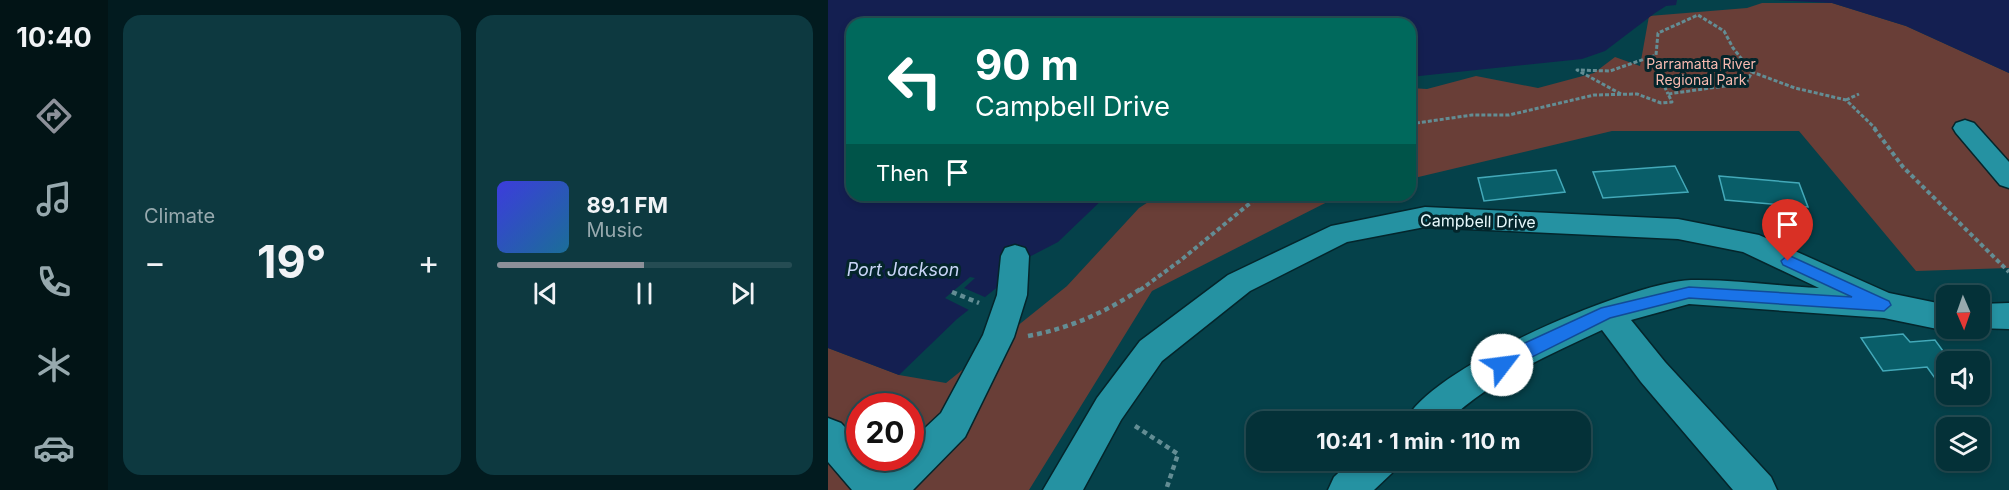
<!DOCTYPE html>
<meta charset="utf-8">
<style>
:root{--surface:#043138;--page:#0d3940;--text:#f1f3f6;--muted:#97a9ae;--line:#254c53;--accent:#8c9099}
body{margin:0;font-family:Inter,sans-serif;background:var(--page);color:var(--text);height:100vh;display:flex;flex-direction:column;font-size:22px;white-space:nowrap}
*{box-sizing:border-box;margin:0}
p{font-size:20px;color:var(--muted)}
.icon{flex:none;width:33px;height:33px;fill:none;stroke:currentColor;stroke-width:2;stroke-linecap:round;stroke-linejoin:round}
.map{position:relative;flex:1;overflow:hidden}
.details{display:flex;flex-direction:column;gap:15px;padding:15px;background:#021b1f;width:720px}
.details>*{flex:none}
.top-card{position:absolute;left:18px;top:18px;width:570px;height:183px;border-radius:18px;box-shadow:0 3px 9px #0003,0 0 0 2px var(--line);background:#00695c;color:#fff;overflow:hidden}
.needle{width:39px;rotate:178deg}
.controls{position:absolute;left:1108px;top:285px;display:grid;gap:12px}
.controls a{display:grid;place-items:center;width:54px;height:54px;border-radius:12px;background:var(--surface);box-shadow:0 3px 9px #0003,0 0 0 2px var(--line);font-size:30px}
.speed{position:absolute;left:18px;top:393px;display:flex;gap:12px;font-size:30px;font-weight:700;text-align:center}
.speed>*{display:grid;place-content:center;width:78px;height:78px;border-radius:50%;background:var(--surface);box-shadow:0 3px 9px #0003,0 0 0 2px var(--line);line-height:1}
.speed .limit{border:9px solid #d22;background:#fff;color:#111}
.pin{position:absolute;display:grid;place-items:center;width:51px;height:51px;color:#fff;margin:-62px -26px;border-radius:50% 50% 50% 0;rotate:-45deg;box-shadow:0 0 6px #0007}
.pin .icon{rotate:45deg}
.me{position:absolute;width:66px;margin:-33px;rotate:60deg;stroke-linejoin:round;filter:drop-shadow(0 0 4px #0008)}
.turn{display:flex;align-items:center;gap:21px;height:126px;padding:0 30px;font-size:27px}
.turn .icon{width:78px;height:78px;stroke-width:2.5}
.turn b{display:block;font-size:42px;line-height:51px}
.then{display:flex;align-items:center;height:57px;padding:0 30px;background:#0003;gap:12px;font-size:22px}
.big{font-size:45px;font-weight:700;line-height:1.1}
.details .tile{flex:1;display:flex;flex-direction:column;justify-content:center;gap:9px;min-width:0;padding:0 21px;border-radius:18px;background:var(--page)}
.song{display:flex;align-items:center;gap:18px}
.cover{width:72px;height:72px;border-radius:9px;background:linear-gradient(135deg,hsl(240 70% 55%),hsl(200 70% 35%))}
.played{height:6px;border-radius:3px;background:linear-gradient(90deg,var(--accent) 50%,var(--line) 50%)}
.keys{display:flex;justify-content:space-around;direction:ltr}
.heat{display:flex;justify-content:space-between;align-items:center;font-size:33px;direction:ltr}
.details .tiles{flex:1;display:grid;gap:15px;grid-template-columns:repeat(2,1fr)}
.trip{position:absolute;left:418px;top:411px;width:345px;height:60px;border-radius:18px;background:var(--surface);box-shadow:0 3px 9px #0003,0 0 0 2px var(--line);font-weight:700;line-height:60px;text-align:center}
main{display:flex;flex:1;min-height:0}
.tabs{display:flex;flex-direction:column;width:108px;justify-content:space-around;align-items:center;background:#021416;color:var(--muted)}
.tabs .icon{width:42px;height:42px}
.tabs .active{color:var(--accent)}
.tabs b{font-size:27px;color:var(--text)}
.map>svg:first-child{display:block}
</style>
<main>
<nav class="tabs">
<b>10:40</b>
<svg class="icon active" aria-label="directions" viewBox="0 0 24 24"><path d="M12 3l9 9-9 9-9-9zM9 14v-3h6M13 9l2 2-2 2"/></svg>
<svg class="icon" aria-label="music" viewBox="0 0 24 24"><path d="M9 18V5l10-2v13"/><circle cx="6" cy="18" r="3"/><circle cx="16" cy="16" r="3"/></svg>
<svg class="icon" aria-label="phone" viewBox="0 0 24 24"><path d="M5 4h4l2 5-3 2q2 4 5 5l2-3 5 2v4C11 20 4 13 5 4z"/></svg>
<svg class="icon" aria-label="climate" viewBox="0 0 24 24"><path d="M12 3v18M4 7l16 10M4 17L20 7"/></svg>
<svg class="icon" aria-label="car" viewBox="0 0 24 24"><path d="M5 17H2v-5l4-1 3-4h7l3 4 3 1v5h-3M9 17h6M6 11h13"/><circle cx="7" cy="17" r="2"/><circle cx="17" cy="17" r="2"/></svg>
</nav>
<section class="details">
<div class="tiles">
<div class="tile"><p>Climate</p>
<div class="heat"><a>−</a><b class="big">19°</b><a>+</a></div>
</div>
<div class="tile">
<div class="song"><i class="cover"></i><div><b>89.1 FM</b><p>Music</p></div></div>
<div class="played"></div>
<div class="keys"><svg class="icon" aria-label="previous" viewBox="0 0 24 24"><path d="M18 5L8 12l10 7zM5 5v14"/></svg><svg class="icon" aria-label="pause" viewBox="0 0 24 24"><path d="M8 5v14M16 5v14"/></svg><svg class="icon" aria-label="next" viewBox="0 0 24 24"><path d="M6 5l10 7-10 7zM19 5v14"/></svg></div>
</div>
</div>
</section>
<div class="map">
<svg width="1181" height="490" viewBox="0 0 1181 490">
<rect width="100%" height="100%" fill="#05414a"/>
<!-- green -->
<g fill="#693e37" fill-rule="evenodd">
<polygon points="934,3 1004,3 1078,26 1181,73 1181,268 1088,271 971,131 784,131 582,179 582,88 599,89 648,76 710,88 766,73 787,57 812,66 821,16 919,8"/>
<path d="M331,195H513L324,291L201,490H0V348L71,375L118,383L239,286L311,208ZM32,406H82V458H32Z"/>
</g>
<!-- water -->
<g fill="#141f51">
<polygon points="0,0 849,0 848,5 838,6 827,13 777,51 754,59 582,77 582,24 24,24 24,195 279,195 230,242 203,256 171,286 129,319 71,375 0,348"/>
<polygon points="945,0 1181,0 1181,73 1078,26 1004,3"/>
</g>
<!-- pier -->
<polygon fill="#05414a" points="142,277 147,278 136,288 159,298 143,311 117,298"/>
<!-- building -->
<g fill="#095e69" stroke="#43a9b9" stroke-width="1.5">
<polygon points="847,166 860,192 775,198 765,172"/>
<polygon points="728,170 737,192 656,201 650,178"/>
<polygon points="891,176 971,183 980,207 897,200"/>
<polygon points="1075,334 1082,342 1107,340 1123,362 1119,362 1119,394 1147,394 1154,403 1127,406 1099,367 1055,371 1033,338"/>
</g>
<g fill="none" stroke-linecap="round" stroke-linejoin="round">
<!-- minor casing -->
<g stroke="#04252b" stroke-width="3">
<g id="minor">
<polygon points="1137,120 1146,123 1181,162 1181,188 1172,185 1128,133 1125,128 1128,123"/>
<path d="M597,207L850,219L931,235L1061,293L1119,305V328H1126L1119,331L1056,318L861,304L803,320L837,362L943,477L949,490H905L813,382L774,330C721,355 662,380 619,422H577C600,368 803,282 863,280C905,279 949,286 991,288L915,252L850,239L597,227L519,242L422,291L334,361L293,420L255,490H215L269,398L312,341L400,275L503,226Z"/>
<polygon points="187,245 197,248 201,256 199,295 186,337 137,437 85,490 24,490 0,462 0,418 13,423 32,443 32,458 45,458 55,468 66,458 82,458 82,442 113,413 155,335 169,295 173,256 177,248"/>
<polygon points="1181,303 1181,329 1148,328 1152,328 1152,304"/>
<polygon points="524,460 569,460 564,473 546,490 500,490 506,477"/>
</g>
</g>
<!-- path-far2 -->
<g stroke="#638d94" stroke-width="3" stroke-dasharray="4 2" stroke-linecap="butt">
<polyline points="834,81 840,94"/>
<polyline points="793,94 749,70 782,71 828,55 830,33 870,15 896,31 905,48 924,72"/>
<polyline points="1018,100 1031,94"/>
<polyline points="582,124 644,115 681,115 766,95 809,94 833,103 844,102 840,94 918,83 924,72 967,88 1018,100 1048,129"/>
</g>
<!-- path-far1 -->
<g stroke="#638d94" stroke-width="4" stroke-dasharray="4.5 3" stroke-linecap="butt">
<polyline points="1046,128 1075,167 1181,272"/>
<polyline points="312,290 353,260 432,195"/>
</g>
<!-- path -->
<g stroke="#638d94" stroke-width="4.5" stroke-dasharray="5 4" stroke-linecap="butt">
<polyline points="124,292 151,303"/>
<path d="M200,336C243,328 278,312 314,288"/>
<polyline points="307,426 350,454 338,490"/>
</g>
<!-- minor -->
<use href="#minor" fill="#2592a2" fill-rule="evenodd"/>
</g>
<!-- route -->
<polygon fill="#1a73e8" stroke="#114b97" stroke-width="1.5" points="960,255 1061,301 1063,305 1056,311 861,298 782,318 674,372 668,370 666,365 668,360 686,348 773,308 861,287 1024,297 955,265 953,261"/>
<g text-anchor="middle" dominant-baseline="central" stroke-width="6" stroke-linejoin="round" paint-order="stroke">
<!-- far-park labels -->
<g font-size="14" fill="#f8bab0" stroke="#04252b">
<text x="873" y="63">Parramatta River<tspan x="873" dy="16">Regional Park</tspan></text>
</g>
<!-- street labels -->
<g font-size="16" fill="#e7f9fc" stroke="#04252b">
<text transform="translate(650 221) rotate(1)">Campbell Drive</text>
</g>
<!-- water labels -->
<g font-size="18" font-style="italic" fill="#c8d4f6" stroke="#04252b">
<text x="75" y="269">Port Jackson</text>
</g>
</g>
</svg>
<div class="controls">
<a><svg class="needle" viewBox="-14 -14 28 28"><path d="M0-13l5 13h-10z" fill="#e53935"/><path d="M0 13l5-13h-10z" fill="#97a9ae"/></svg></a>
<a><svg class="icon" aria-label="sound" viewBox="0 0 24 24"><path d="M4 9h4l5-4v14l-5-4H4zM17 9q2 3 0 6"/></svg></a>
<a><svg class="icon" aria-label="layers" viewBox="0 0 24 24"><path d="M12 4l9 5-9 5-9-5zM3 14l9 5 9-5"/></svg></a>
</div>
<div class="speed"><div class="limit">20</div></div>
<div class="pin" style="left:960px;top:261px;background:#d93025"><svg class="icon" aria-label="arrive" viewBox="0 0 24 24"><path d="M6 21V4h12l-3 4 3 4H6"/></svg></div>
<svg class="me" style="left:674px;top:365px" viewBox="-20 -20 40 40"><circle r="19" fill="#fff"/><path d="M0-13L10 11 0 6-10 11z" fill="#1a73e8"/></svg>
<div class="trip">10:41 · 1 min · 110 m</div>
<div class="top-card">
<div class="turn"><svg class="icon" aria-label="left" viewBox="0 0 24 24"><path d="M17 20v-9H6M10 6l-5 5 5 5"/></svg><div><b>90 m</b>Campbell Drive</div></div>
<div class="then">Then<svg class="icon" aria-label="arrive" viewBox="0 0 24 24"><path d="M6 21V4h12l-3 4 3 4H6"/></svg></div>
</div>
</div>
</main>
